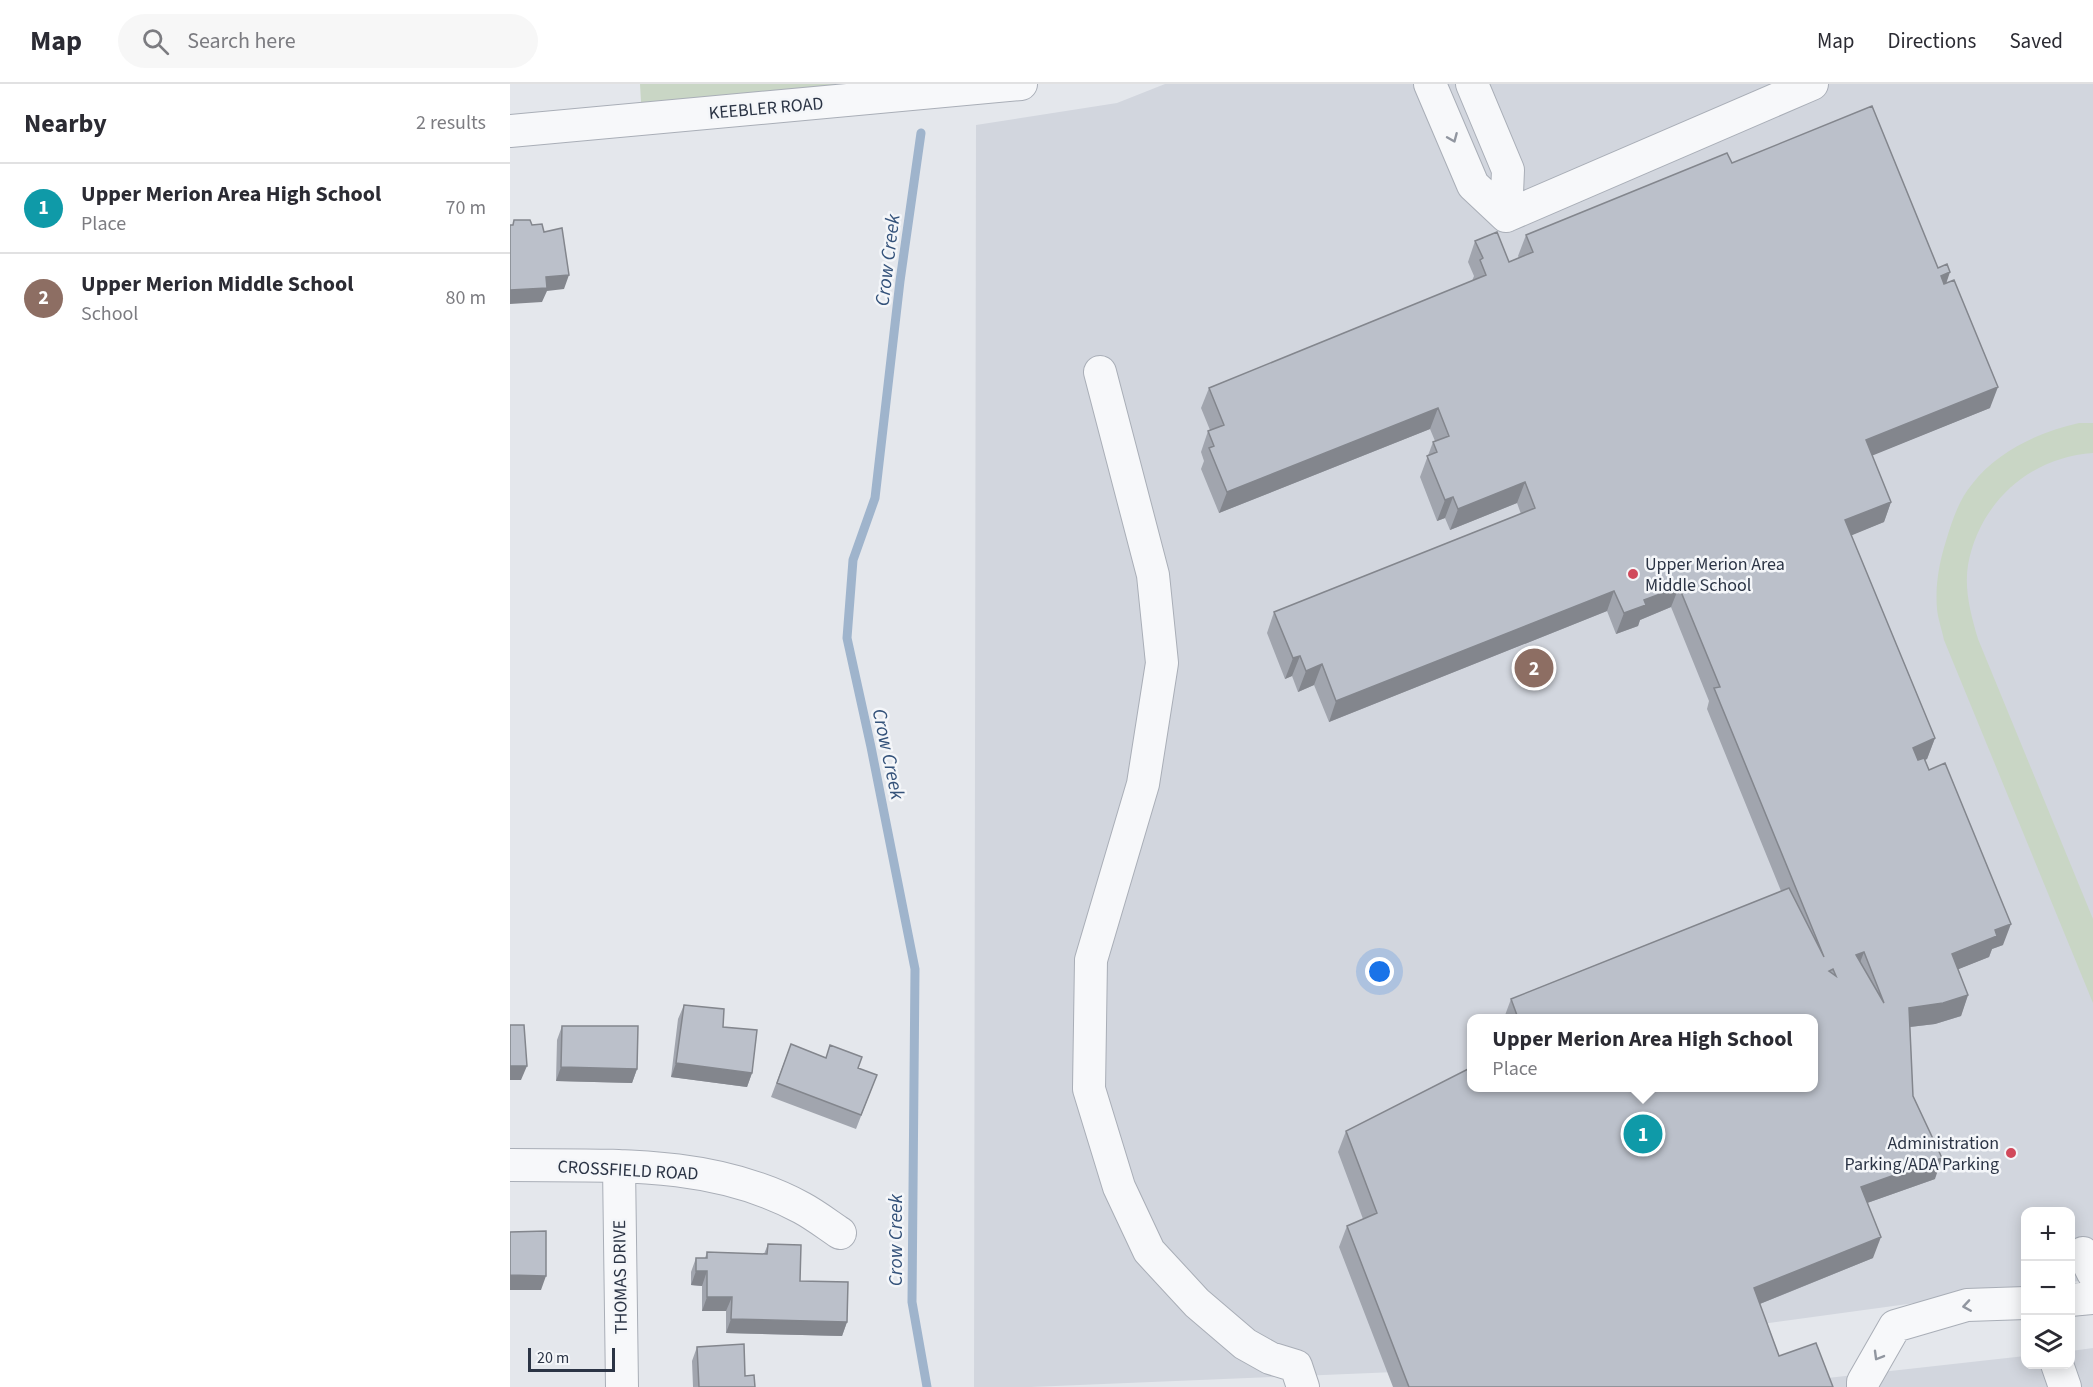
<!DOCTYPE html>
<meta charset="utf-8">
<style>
:root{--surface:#fff;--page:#f7f7f7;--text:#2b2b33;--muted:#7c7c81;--line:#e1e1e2;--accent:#0f766e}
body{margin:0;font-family:"Source Sans 3",sans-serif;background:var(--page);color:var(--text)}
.controls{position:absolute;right:18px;bottom:18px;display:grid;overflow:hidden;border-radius:12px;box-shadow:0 3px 15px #0003}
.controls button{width:54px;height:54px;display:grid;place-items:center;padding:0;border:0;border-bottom:2px solid var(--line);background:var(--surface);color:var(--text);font:30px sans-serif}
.scale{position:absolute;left:18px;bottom:15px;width:87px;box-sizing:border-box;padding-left:6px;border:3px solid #2b3445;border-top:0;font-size:16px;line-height:21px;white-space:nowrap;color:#2b3445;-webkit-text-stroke:4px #f4f6f9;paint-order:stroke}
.you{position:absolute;left:870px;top:888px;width:21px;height:21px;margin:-15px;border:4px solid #fff;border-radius:50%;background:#1a73e8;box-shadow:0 0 0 9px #1a73e833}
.badge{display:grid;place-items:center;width:39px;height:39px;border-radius:50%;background:var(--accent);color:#fff;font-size:20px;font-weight:700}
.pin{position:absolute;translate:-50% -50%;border:3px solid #fff;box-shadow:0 2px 6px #0006}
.popup{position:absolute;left:957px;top:930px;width:351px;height:78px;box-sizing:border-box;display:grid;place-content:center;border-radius:12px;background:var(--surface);filter:drop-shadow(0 2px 4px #0005);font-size:20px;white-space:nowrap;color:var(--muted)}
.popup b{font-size:22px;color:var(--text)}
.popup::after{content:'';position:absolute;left:50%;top:100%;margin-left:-12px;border:12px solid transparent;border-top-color:var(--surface)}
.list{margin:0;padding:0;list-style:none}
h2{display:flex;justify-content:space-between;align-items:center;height:78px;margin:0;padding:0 24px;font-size:26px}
h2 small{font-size:20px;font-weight:400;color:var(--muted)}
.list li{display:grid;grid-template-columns:39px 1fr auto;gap:18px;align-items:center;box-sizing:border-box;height:90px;padding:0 24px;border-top:2px solid var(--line)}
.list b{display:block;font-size:22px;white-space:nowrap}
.list p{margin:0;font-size:20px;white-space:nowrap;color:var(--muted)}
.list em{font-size:20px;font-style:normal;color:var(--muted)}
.icon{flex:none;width:33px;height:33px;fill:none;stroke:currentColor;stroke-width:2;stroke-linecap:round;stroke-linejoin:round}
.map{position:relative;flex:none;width:1583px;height:1303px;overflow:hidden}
header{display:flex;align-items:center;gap:36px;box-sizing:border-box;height:84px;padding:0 30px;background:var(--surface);border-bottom:2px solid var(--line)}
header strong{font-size:28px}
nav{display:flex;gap:33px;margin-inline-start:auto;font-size:21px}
.search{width:420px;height:54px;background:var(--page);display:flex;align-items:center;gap:15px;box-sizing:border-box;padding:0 21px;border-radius:33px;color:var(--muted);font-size:22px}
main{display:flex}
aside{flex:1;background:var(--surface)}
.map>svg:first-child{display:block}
</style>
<header>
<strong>Map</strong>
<div class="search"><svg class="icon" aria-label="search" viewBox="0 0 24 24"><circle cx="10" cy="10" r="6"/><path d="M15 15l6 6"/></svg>Search here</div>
<nav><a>Map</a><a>Directions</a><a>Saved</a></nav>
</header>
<main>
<aside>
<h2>Nearby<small>2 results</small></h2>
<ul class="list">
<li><span class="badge" style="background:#0f9aa8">1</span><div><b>Upper Merion Area High School</b><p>Place</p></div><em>70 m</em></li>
<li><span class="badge" style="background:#8d6e63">2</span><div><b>Upper Merion Middle School</b><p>School</p></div><em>80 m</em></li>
</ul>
</aside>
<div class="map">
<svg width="1583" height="1303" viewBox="0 0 1583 1303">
<rect width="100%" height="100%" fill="#e4e7ec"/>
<path fill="#d2d6de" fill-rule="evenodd" d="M655,0H1583V1195L1561,1198L1560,1128H1516L1515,1204L909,1287L521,1303H464L466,41L607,19ZM962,934H1304V1004H962Z
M1583,1264V1303H1237L1515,1272L1516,1280H1560L1561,1267Z"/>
<path fill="#c9d6c5" d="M130,0H506L132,35Z
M1569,339H1583V369C1520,373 1469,419 1458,481C1454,506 1461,531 1468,555L1583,835V919L1434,556C1432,546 1428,535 1427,525C1425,502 1429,479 1436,457C1442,437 1449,415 1463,399C1488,367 1529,348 1569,339Z"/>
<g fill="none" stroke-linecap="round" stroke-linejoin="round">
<path stroke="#9fb4cc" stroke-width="9" d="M411,49L390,197L365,414L343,476L337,554L361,663L405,885L402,1218L417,1303"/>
<defs>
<path id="minor" d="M920,0L963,101L996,132
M962,0L998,86L996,132
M0,47L511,0
M996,132L1302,0
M590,288L643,491L652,579L633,700L581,876L579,1005L609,1103L639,1167L687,1219L735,1260L760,1274L786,1282L793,1303
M0,1081C98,1082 202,1075 292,1124C305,1131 318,1141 330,1149
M109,1082L112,1303
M1573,1169L1583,1189
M1560,1216L1583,1214
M1547,1280L1555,1303
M1353,1303V1298L1385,1242L1457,1221L1516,1219"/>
</defs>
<use href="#minor" stroke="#a9aeb7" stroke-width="34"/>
<use href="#minor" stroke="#f7f8fa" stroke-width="32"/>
</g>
<path fill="#a1a5ae" d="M1222,79L1428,184L1436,199L1480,324L1362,371L1381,418L1374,438L1341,451L1425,654L1417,675L1415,676L1493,861L1482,865L1479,873L1448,885L1458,911L1451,932L1425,940L1400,943L1403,1012L1425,1095L1357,1119L1363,1174L1250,1220L1269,1272L1323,1303H883L829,1163L837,1142L853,1135L828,1068L836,1047L1304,934H994L1001,915L1271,807L1197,625L1199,617L1161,523L1130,536L1128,542L1106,550L1097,527L819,638L804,601L788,608L782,592L775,595L757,549L764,528L1011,430L1007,419L940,446L935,434L927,437L910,393L923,358L925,357L920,345L709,429L691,385L694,377L691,368L698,347L700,346L691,324L699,304L962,197L964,192L958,178L965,157L999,178L1009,174L1008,172L1016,151Z
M174,921L213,943L242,989L237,1003L161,993L168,935Z
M52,942L127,985L122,999L46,997L47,956Z
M281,960L316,974L348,984L367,991L346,1045L261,1013Z
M258,1160L290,1197L337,1238L332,1252L216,1249V1227H192V1202L181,1201V1188L186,1174H195L197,1168L254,1170Z
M187,1263L235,1292L245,1303H183L182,1277Z"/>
<path fill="#83868d" d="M1440,188L1433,209L1431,192Z
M59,191L54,205L37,207L32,218L0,220V206L36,193Z
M1488,303L1480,324L1349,377L1356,356Z
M928,324L920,345L709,429L717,408Z
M1015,398L1007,419L940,446L948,425Z
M943,413L935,434L927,437L935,416Z
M1381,418L1374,438L1328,457L1335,436Z
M1169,503L1161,523L1130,536L1128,542L1106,550L1114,529L1134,516Z
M1104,507L1097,527L819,638L826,617Z
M790,572L782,592L775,595L783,574Z
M812,580L804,601L788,608L796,587Z
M1425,654L1417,675L1395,684L1403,664Z
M1501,840L1493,861L1482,865L1479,873L1434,891L1442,870L1485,846Z
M1354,868L1346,889V871Z
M1458,911L1451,932L1425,940L1391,944L1399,924Z
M166,979L242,989L237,1003L161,993Z
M0,982H17L11,996H0Z
M51,983L127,985L122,999L46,997Z
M1432,1074L1425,1095L1343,1124L1351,1103Z
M1371,1153L1363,1174L1237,1225L1244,1204Z
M186,1187H197L192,1202L181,1201Z
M0,1191L36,1192L31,1206H0Z
M197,1213H222L216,1227H192Z
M221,1235L337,1238L332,1252L216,1249Z"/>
<path fill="#bbc0ca" stroke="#83868d" stroke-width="1.5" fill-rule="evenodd" d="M1362,22L1428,184L1437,180L1440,188L1431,192L1434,200L1444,196L1488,303L1356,356L1381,418L1335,436L1425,654L1403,664L1408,676L1414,674L1419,686L1435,679L1501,840L1485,846L1487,852L1442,870L1458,911L1433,919L1399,924L1403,1012L1432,1074L1351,1103L1371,1153L1244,1204L1269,1272L1306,1259L1323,1303H899L837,1142L867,1129L836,1047L962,983V1004H1304V934H1008L1001,915L1279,804L1314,873L1204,604L1210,603L1169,503L1134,516L1136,521L1114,529L1104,507L826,617L812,580L796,587L790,572L783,574L764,528L1025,424L1015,398L948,425L943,413L935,416L917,372L927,368L923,358L939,352L928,324L717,408L699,364L704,362L698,347L714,341L699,304L976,191L970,176L973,174L965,157L987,148L999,178L1023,168L1016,151L1217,69L1222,79ZM1354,868L1374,919L1346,871ZM1323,885L1326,892L1319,887Z
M4,136H20L22,141L32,140L34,148L52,144L59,191L36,193L37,204L0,206V141H3Z
M174,921L214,925L213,943L247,946L242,989L166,979Z
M0,941H14L17,982H0Z
M52,942H128L127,985L51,983Z
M281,960L316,974L320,961L352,973L348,984L367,991L351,1031L267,999Z
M36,1147V1192L0,1191V1148Z
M258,1160L291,1161L290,1197L338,1198L337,1238L221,1235L222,1213H197V1187H186V1174H197V1168L257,1170Z
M234,1260L235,1292L244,1291L245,1303H189L187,1263Z"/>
<defs><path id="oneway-chevron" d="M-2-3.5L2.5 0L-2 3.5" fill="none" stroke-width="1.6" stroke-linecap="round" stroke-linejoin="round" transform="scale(1.5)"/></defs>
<g stroke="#9196a0">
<use href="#oneway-chevron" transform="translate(943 54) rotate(67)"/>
<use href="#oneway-chevron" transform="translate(1457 1222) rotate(171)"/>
<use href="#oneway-chevron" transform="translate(1368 1272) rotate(120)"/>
</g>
<g fill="#d1495b" stroke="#f4f6f9" stroke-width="2">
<circle cx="1123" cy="490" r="6"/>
<circle cx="1501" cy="1069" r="6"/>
</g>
<g text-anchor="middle" stroke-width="5" stroke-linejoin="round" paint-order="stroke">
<g font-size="18" fill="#2b3445" stroke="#f4f6f9">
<text transform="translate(256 24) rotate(-5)" y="6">KEEBLER ROAD</text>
<text transform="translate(118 1086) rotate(3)" y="6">CROSSFIELD ROAD</text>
<text transform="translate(110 1193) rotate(-91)" y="6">THOMAS DRIVE</text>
</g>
<g font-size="18" fill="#2b3445" stroke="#f4f6f9" text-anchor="start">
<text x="1135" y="486">Upper Merion Area<tspan x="1135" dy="21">Middle School</tspan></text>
<text x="1489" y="1065" text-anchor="end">Administration<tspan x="1489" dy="21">Parking/ADA Parking</tspan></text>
</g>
<g font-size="20" font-style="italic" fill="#34527a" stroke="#f4f6f9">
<text transform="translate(377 176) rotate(-83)" y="7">Crow Creek</text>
<text transform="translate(379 670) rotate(78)" y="7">Crow Creek</text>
<text transform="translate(385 1156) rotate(-90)" y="7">Crow Creek</text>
</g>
</g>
</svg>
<div class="controls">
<button>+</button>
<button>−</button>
<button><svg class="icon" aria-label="layers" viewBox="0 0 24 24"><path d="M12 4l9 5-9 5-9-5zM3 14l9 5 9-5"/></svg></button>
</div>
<div class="scale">20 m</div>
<div class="you"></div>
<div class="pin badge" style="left:1133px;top:1050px;background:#0f9aa8">1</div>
<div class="popup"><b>Upper Merion Area High School</b>Place</div>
<div class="pin badge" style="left:1024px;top:584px;background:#8d6e63">2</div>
</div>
</main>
